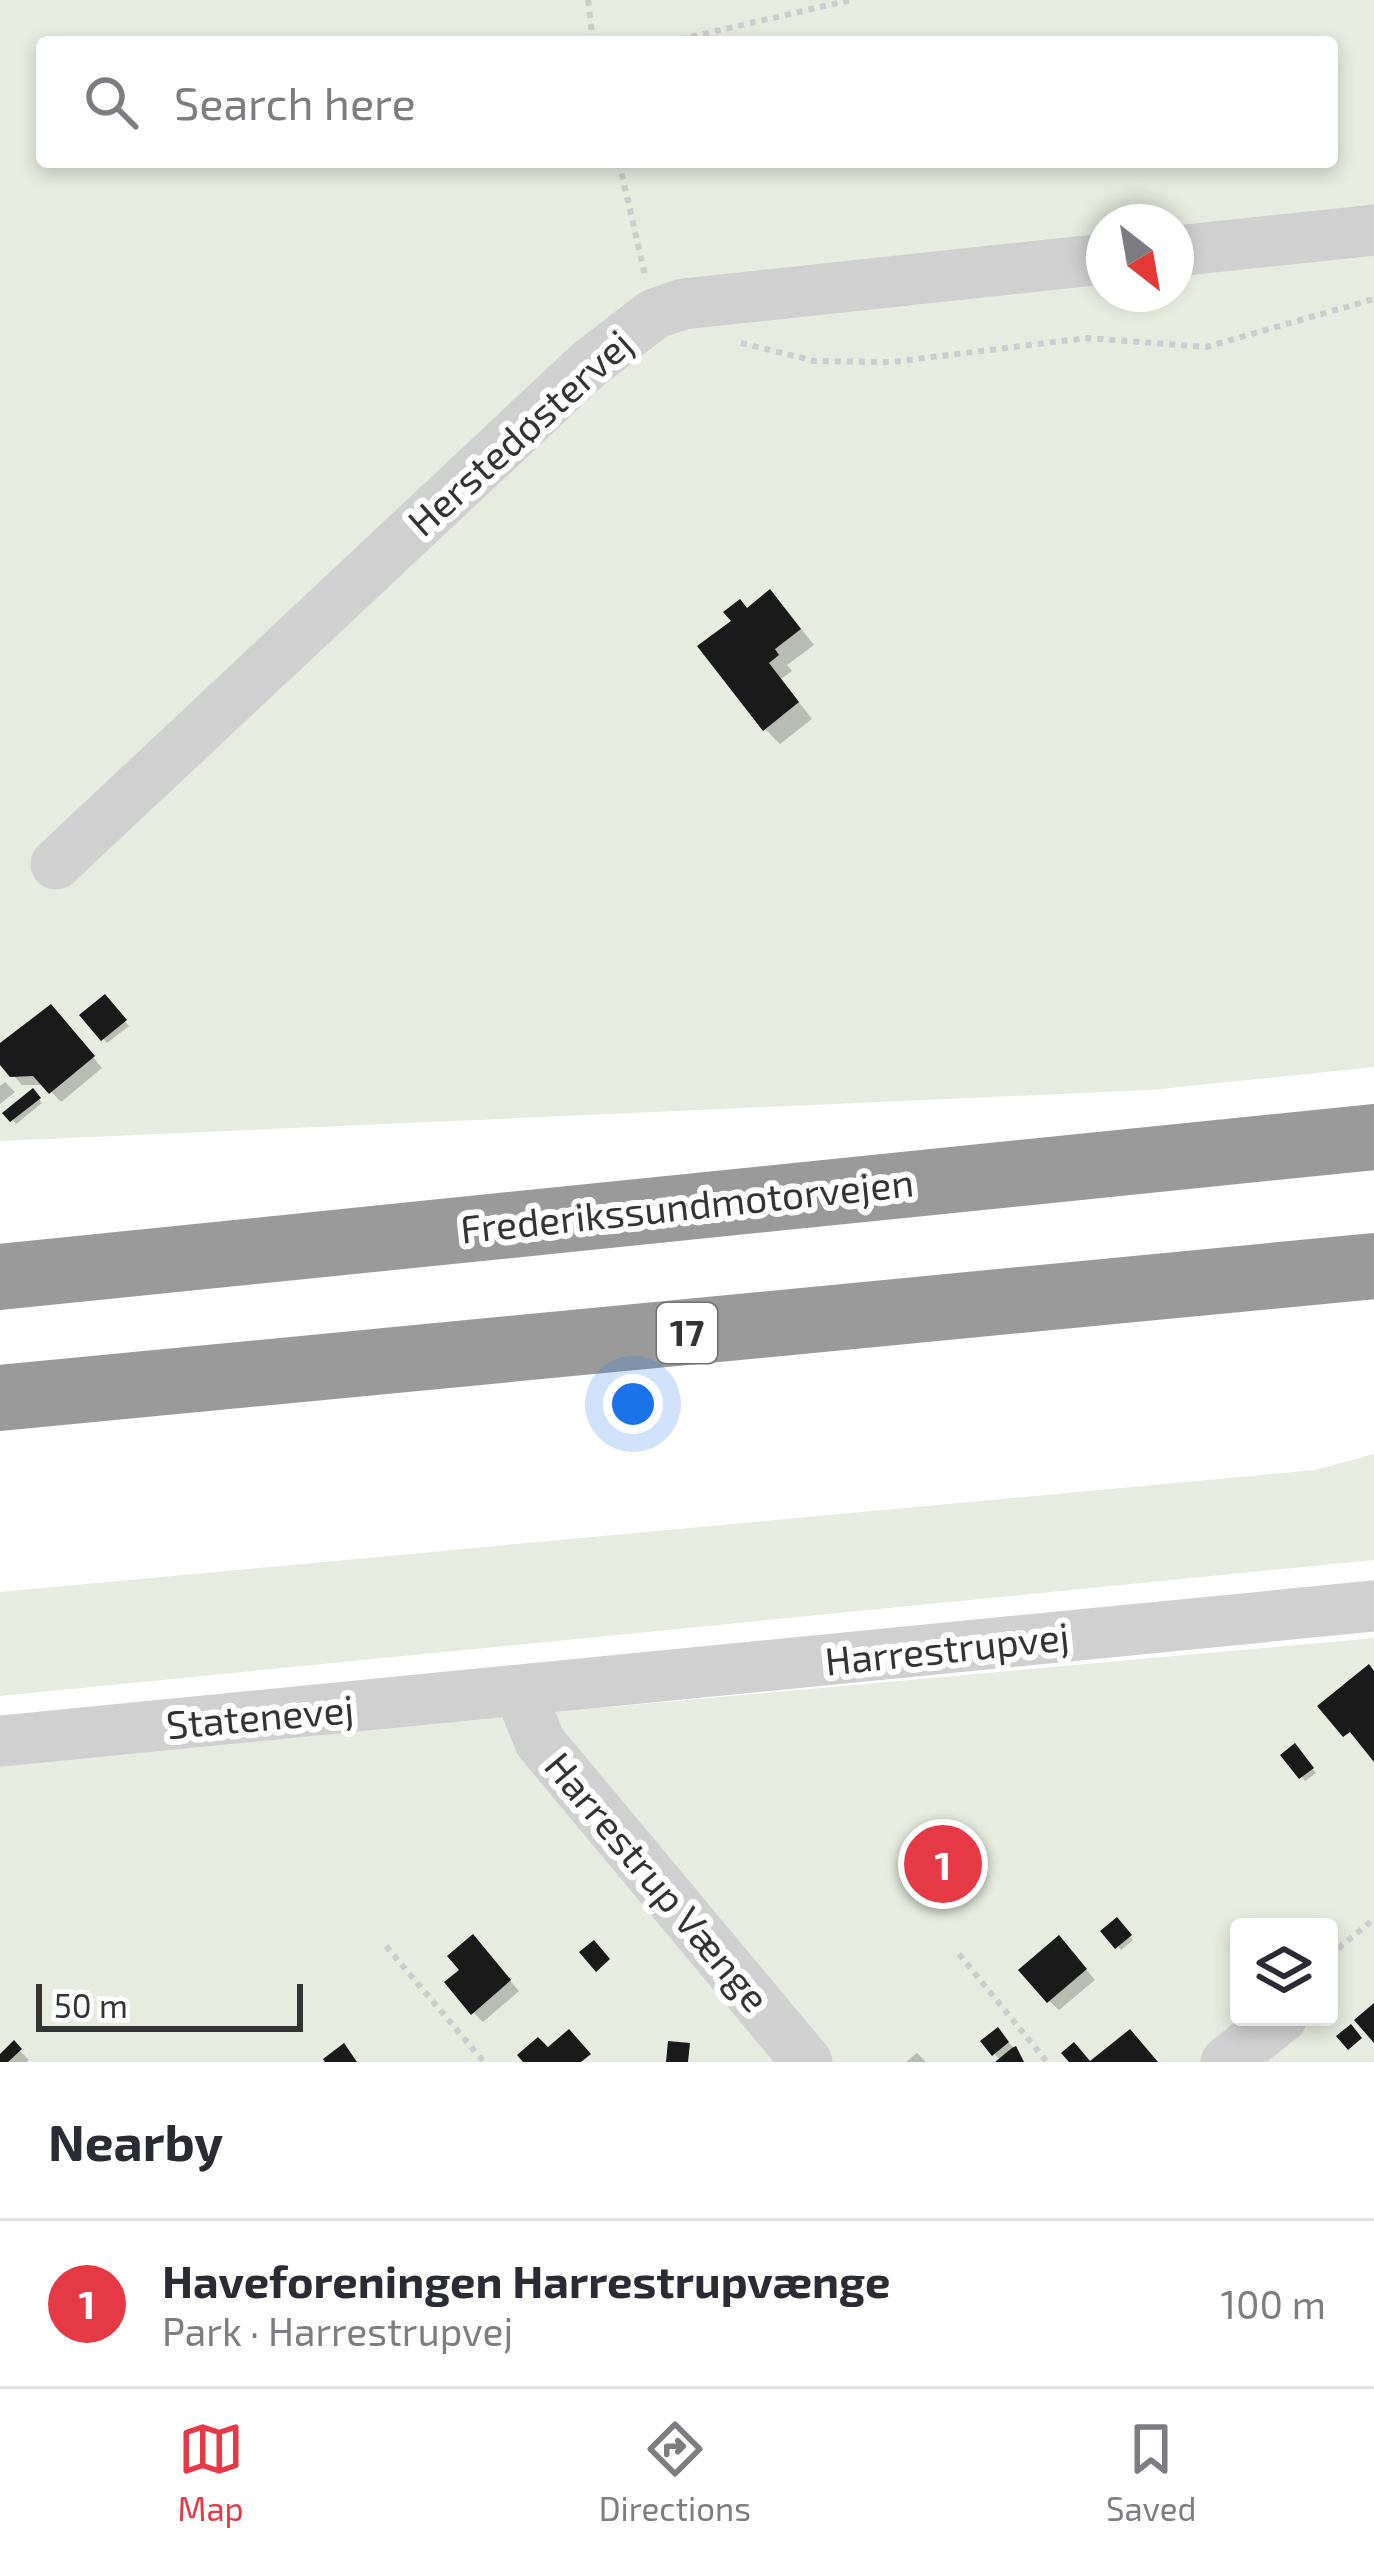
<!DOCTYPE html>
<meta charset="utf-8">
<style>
:root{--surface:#fff;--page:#f2f2f3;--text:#2b2b33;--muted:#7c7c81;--line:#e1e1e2;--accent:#e63946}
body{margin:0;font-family:"Exo 2",sans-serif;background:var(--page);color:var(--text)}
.controls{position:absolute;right:36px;bottom:36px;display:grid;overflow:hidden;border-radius:12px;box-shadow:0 6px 18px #0003}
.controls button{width:108px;height:108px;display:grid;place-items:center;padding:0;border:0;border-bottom:3px solid var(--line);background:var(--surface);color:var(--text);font:60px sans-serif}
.compass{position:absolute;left:1086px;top:204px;width:108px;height:108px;border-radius:50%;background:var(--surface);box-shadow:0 6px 18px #0003;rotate:149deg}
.scale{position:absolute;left:36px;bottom:30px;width:267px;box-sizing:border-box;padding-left:12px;border:6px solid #333;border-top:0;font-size:33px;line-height:42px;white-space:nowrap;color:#333;-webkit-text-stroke:9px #fff;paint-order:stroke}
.you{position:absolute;left:633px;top:1404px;width:42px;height:42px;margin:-30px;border:9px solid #fff;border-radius:50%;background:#1a73e8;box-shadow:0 0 0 18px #1a73e833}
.badge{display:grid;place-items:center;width:78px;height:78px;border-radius:50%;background:var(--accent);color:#fff;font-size:39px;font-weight:700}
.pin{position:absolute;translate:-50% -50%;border:6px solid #fff;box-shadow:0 3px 12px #0006}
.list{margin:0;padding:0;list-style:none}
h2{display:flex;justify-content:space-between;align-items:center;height:156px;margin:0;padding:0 48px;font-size:51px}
h2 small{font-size:39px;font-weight:400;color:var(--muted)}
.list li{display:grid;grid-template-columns:78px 1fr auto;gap:36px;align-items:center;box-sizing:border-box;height:168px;padding:0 48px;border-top:3px solid var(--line)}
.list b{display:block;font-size:45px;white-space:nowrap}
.list p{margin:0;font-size:39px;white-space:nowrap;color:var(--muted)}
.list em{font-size:39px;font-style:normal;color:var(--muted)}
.icon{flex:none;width:66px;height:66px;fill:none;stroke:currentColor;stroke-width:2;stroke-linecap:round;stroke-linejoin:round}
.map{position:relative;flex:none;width:1374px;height:2062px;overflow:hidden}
.search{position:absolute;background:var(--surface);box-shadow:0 6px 18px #0003;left:36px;right:36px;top:36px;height:132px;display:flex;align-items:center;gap:30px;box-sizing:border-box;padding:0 42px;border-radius:12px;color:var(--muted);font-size:45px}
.sheet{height:324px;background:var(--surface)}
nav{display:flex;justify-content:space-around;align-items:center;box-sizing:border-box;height:168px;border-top:3px solid var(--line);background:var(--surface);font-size:33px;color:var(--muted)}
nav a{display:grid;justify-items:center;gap:6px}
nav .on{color:var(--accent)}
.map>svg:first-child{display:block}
</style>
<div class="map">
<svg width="1374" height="2062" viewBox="0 0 1374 2062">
<rect width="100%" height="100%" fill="#fff"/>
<path fill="#e6ecdf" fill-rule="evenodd" d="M0,0H1374V1067L1150,1090L0,1141ZM42,42H1332V162H42ZM1104,222H1176V294H1104Z
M1374,1454V1560L0,1696V1592L1315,1470Z
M1374,1638V2062H0V1762ZM1239,1927H1329V2017H1239Z"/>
<path fill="#0003" d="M785,608L814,645L787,665L792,671L781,679L812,719L780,744L765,729L748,611Z
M104,998L129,1026L107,1043L83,1015Z
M60,1018L102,1068L61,1102L45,1085H22L0,1060V1047Z
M5,1082L15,1092L0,1104V1086Z
M33,1092L42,1103L16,1124L7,1113Z
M1294,1747L1316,1773L1305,1781L1284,1755Z
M1116,1922L1133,1940L1121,1950L1105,1932Z
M482,1948L519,1991L483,2022L474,2013Z
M1068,1948L1095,1980L1059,2010L1049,2001Z
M997,2031L1020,2054L1024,2062L998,2058L984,2041Z
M13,2044L29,2060L27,2062H0V2054Z
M917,2053L926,2062H906Z"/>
<path fill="#1a1a1a" d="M770,589L801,629L775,649L779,655L769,663L799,702L763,731L697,646L731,621L723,612L740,599L747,608Z
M105,994L127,1020L101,1041L79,1015Z
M51,1004L95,1056L49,1094L33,1076L10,1077L0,1065V1043Z
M33,1088L41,1098L10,1122L2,1113Z
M1369,1664L1374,1671V1762L1350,1732L1343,1737L1317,1706Z
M1295,1743L1314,1768L1299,1779L1280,1755Z
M1117,1917L1132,1935L1115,1949L1100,1931Z
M473,1934L511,1980L471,2015L444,1982L459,1970L447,1956Z
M1059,1935L1087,1969L1047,2003L1018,1970Z
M594,1940L610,1959L596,1972L579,1952Z
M1374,2003V2043L1354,2020Z
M1351,2024L1362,2038L1348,2050L1336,2036Z
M998,2027L1009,2042L992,2056L980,2041Z
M569,2029L591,2054L581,2062H523L517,2055L538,2037L548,2047Z
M1130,2029L1158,2062H1069L1061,2053L1074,2042L1090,2061Z
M14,2040L22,2049L8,2062H0V2054Z
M668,2041L690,2043L688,2062H666Z
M344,2043L357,2062H325L323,2059Z
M1016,2046L1024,2062H995L1012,2048Z"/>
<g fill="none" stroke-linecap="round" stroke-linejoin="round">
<path stroke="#cdcdcd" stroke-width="6" stroke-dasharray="6 6" stroke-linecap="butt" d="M588,0L593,42
M668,42L851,0
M619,162L645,275
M741,343L815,361L892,362L1087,338L1206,347L1374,299
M386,1946L484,2062
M959,1954L1047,2062
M1329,1956L1374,1919"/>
<path stroke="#d0d0d0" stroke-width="51" d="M1176,251L1374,230
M56,864L589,364L654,314L683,304L1104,259
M520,1693L540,1742L807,2062
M0,1741L1374,1606
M1226,2062L1282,2017"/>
<path stroke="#9a9a9a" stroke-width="66" d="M0,1277L1374,1137
M0,1398L1374,1266"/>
</g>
<g text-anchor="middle" stroke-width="12" stroke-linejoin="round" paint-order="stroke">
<rect fill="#fff" stroke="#707070" stroke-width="3" x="657" y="1303" width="60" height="60" rx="9"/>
<g font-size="36" font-weight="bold" fill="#333">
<text x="687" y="1346">17</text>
</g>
<g font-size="39" fill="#333" stroke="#fff">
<text transform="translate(520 433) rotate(-42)" y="14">Herstedøstervej</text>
<text transform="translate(687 1206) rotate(-6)" y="14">Frederikssundmotorvejen</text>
<text transform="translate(947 1649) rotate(-6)" y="14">Harrestrupvej</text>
<text transform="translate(260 1717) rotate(-5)" y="14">Statenevej</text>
<text transform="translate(657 1882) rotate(50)" y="14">Harrestrup Vænge</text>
</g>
</g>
</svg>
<div class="controls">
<button><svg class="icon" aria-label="layers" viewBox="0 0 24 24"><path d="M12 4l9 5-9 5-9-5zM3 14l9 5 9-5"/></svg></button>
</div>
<svg class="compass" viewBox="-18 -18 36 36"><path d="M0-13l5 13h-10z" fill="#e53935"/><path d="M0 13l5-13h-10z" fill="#7c7c81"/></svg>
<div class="scale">50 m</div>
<div class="you"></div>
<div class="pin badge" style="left:943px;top:1864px">1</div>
<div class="search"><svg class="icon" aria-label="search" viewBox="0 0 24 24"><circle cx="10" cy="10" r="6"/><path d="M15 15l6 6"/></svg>Search here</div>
</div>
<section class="sheet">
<h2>Nearby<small></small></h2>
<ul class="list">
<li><span class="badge">1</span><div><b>Haveforeningen Harrestrupvænge</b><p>Park · Harrestrupvej</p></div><em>100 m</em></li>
</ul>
</section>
<nav>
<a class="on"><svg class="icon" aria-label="map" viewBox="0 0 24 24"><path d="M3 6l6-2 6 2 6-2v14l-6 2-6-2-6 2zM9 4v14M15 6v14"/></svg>Map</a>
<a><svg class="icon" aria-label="directions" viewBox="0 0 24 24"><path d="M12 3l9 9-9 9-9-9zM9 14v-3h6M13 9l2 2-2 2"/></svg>Directions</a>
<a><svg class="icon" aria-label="saved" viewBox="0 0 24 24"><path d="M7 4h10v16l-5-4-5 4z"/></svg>Saved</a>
</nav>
